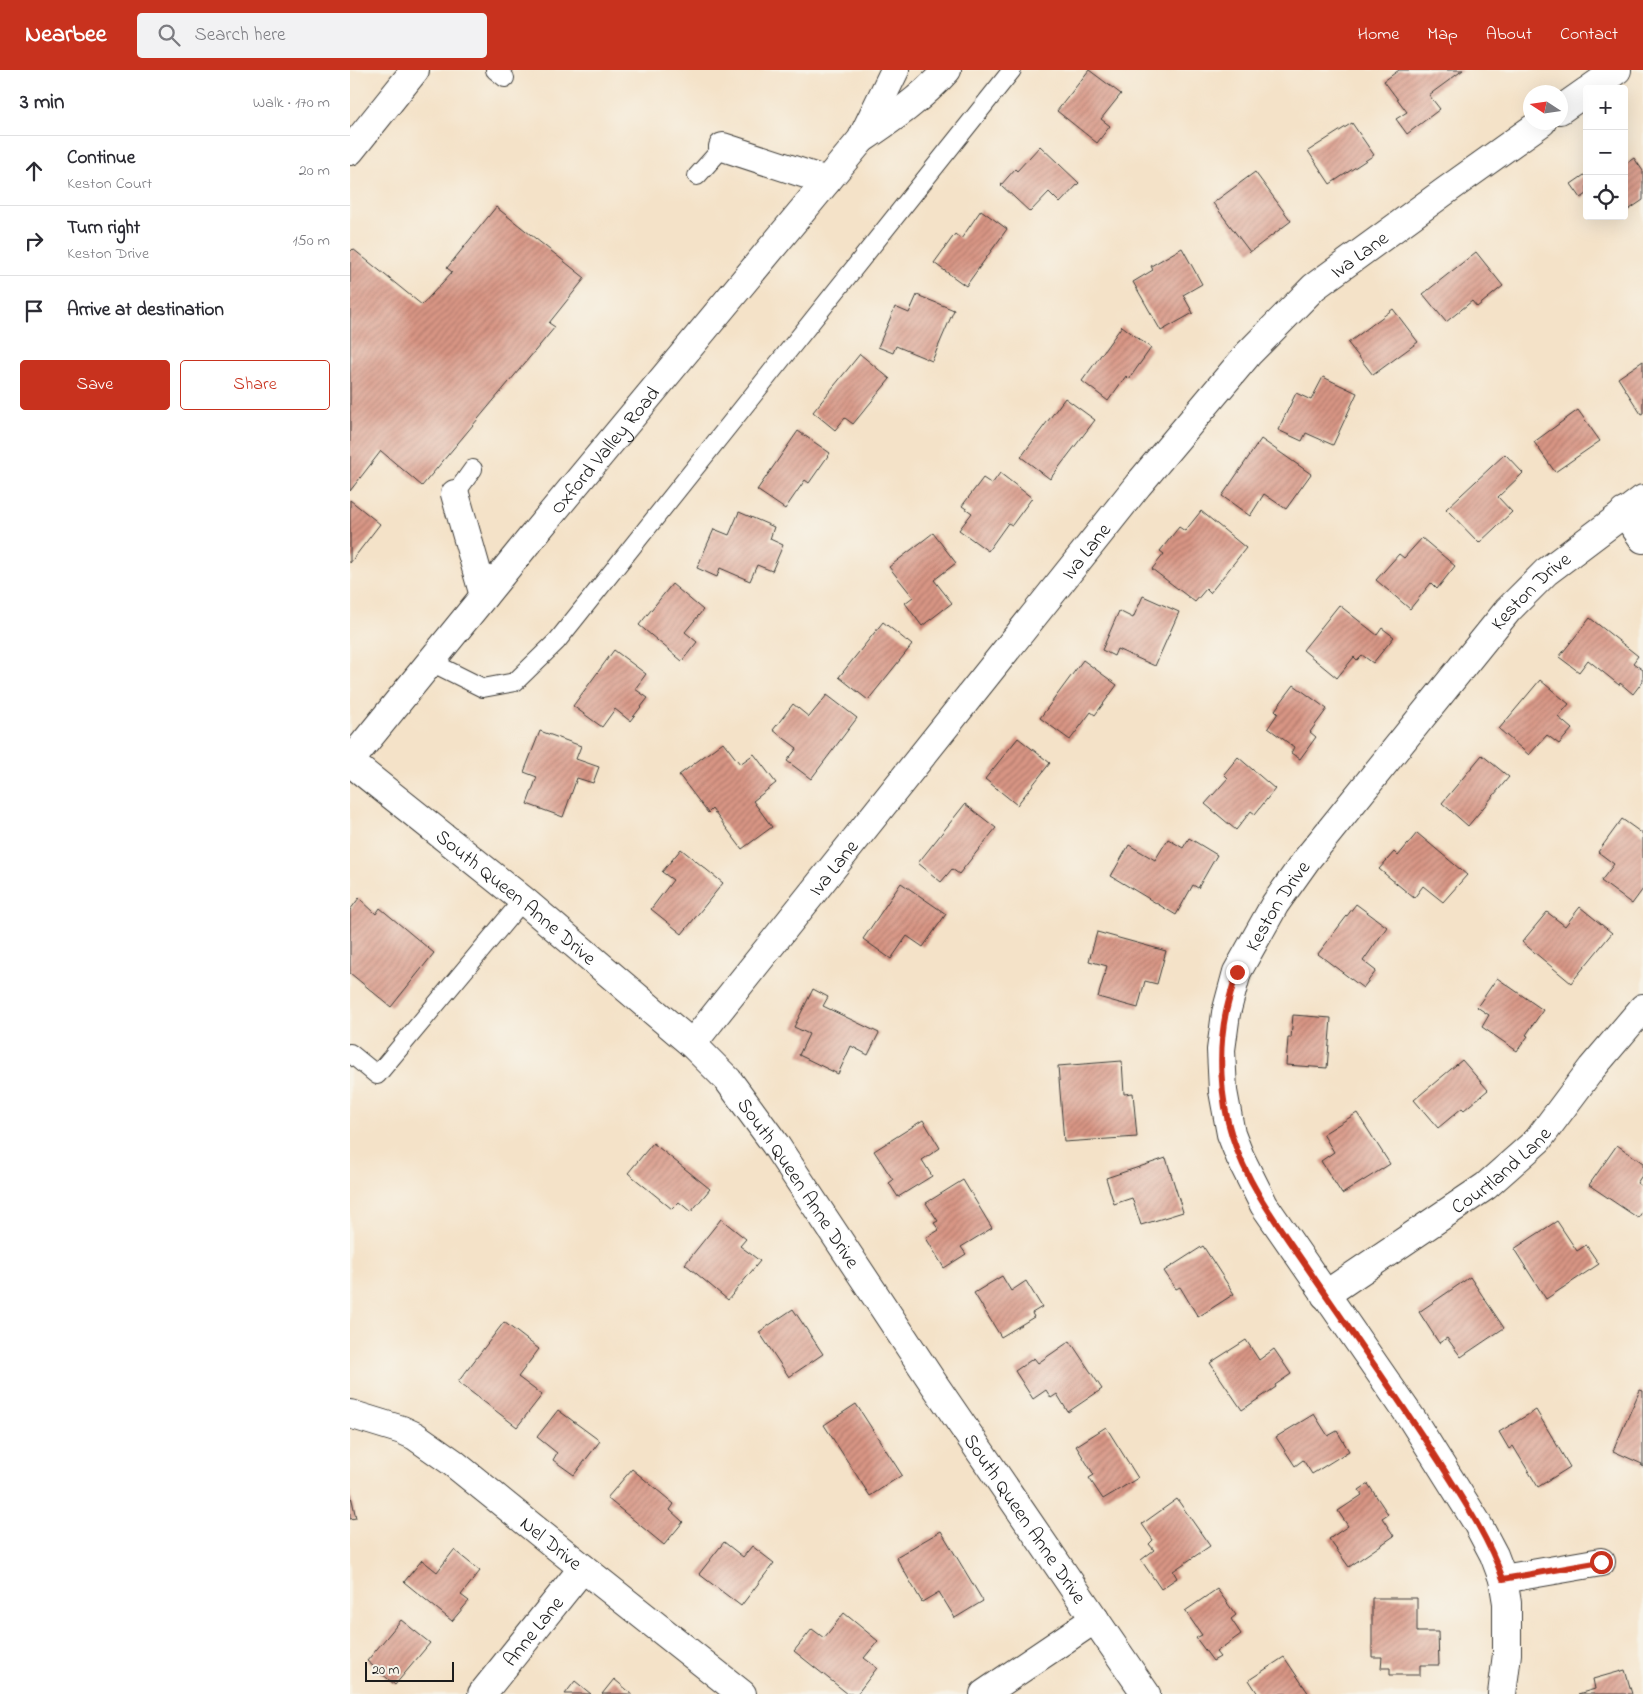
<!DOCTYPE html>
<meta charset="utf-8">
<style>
:root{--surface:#fff;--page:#f2f2f3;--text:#2b2b33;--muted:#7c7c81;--line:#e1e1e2;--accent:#c8321e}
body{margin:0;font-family:"Indie Flower",sans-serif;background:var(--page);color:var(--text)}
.controls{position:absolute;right:15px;top:15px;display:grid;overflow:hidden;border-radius:5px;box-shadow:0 5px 20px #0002}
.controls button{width:45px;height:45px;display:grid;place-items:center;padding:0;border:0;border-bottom:1px solid var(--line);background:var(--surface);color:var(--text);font:25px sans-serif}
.compass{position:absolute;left:1173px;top:15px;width:45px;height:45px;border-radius:50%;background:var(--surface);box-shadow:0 5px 20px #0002;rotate:282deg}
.scale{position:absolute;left:15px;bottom:12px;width:89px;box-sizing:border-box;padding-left:5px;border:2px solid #1c1c1c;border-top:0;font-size:14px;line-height:18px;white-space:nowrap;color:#1c1c1c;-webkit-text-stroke:4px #f7f3e8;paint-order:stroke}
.stop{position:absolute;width:15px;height:15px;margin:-11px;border:4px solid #c8321e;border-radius:50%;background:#fff}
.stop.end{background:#c8321e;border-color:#fff;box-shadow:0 1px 5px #0008}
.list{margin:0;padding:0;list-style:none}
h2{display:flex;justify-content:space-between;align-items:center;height:65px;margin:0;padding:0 20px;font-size:21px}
h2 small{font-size:16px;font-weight:400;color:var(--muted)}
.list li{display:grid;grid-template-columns:32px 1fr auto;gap:15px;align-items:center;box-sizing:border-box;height:70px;padding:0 20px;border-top:1px solid var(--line)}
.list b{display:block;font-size:19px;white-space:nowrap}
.list p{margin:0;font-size:16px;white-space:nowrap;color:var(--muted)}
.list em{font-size:16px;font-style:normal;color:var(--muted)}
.actions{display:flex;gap:10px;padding:15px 20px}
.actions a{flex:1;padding:11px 0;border:1px solid var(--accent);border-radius:5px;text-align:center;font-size:18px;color:var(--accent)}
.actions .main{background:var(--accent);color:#fff}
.icon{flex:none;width:28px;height:28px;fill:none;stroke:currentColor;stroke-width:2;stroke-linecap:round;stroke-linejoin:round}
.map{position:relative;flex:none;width:1293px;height:1624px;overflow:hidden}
header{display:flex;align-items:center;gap:30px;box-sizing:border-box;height:70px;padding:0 25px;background:var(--accent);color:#fff}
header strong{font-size:24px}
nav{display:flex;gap:28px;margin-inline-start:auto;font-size:18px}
.search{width:350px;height:45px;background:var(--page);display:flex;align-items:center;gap:12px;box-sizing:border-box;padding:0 18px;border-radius:5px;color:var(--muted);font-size:19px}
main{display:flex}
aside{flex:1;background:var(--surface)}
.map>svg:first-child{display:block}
</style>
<header>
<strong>Nearbee</strong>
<div class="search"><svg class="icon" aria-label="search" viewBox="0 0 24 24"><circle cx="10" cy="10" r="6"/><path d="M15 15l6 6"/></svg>Search here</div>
<nav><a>Home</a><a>Map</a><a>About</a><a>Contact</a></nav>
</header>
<main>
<aside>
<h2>3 min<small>Walk · 170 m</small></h2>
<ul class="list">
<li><svg class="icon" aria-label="ahead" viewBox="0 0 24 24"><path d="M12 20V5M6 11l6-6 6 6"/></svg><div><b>Continue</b><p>Keston Court</p></div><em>20 m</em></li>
<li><svg class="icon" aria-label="right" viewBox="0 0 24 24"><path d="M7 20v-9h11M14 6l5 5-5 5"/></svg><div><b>Turn right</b><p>Keston Drive</p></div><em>150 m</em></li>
<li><svg class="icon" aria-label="arrive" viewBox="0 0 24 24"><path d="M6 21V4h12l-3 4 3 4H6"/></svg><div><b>Arrive at destination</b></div></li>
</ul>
<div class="actions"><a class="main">Save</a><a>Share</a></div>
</aside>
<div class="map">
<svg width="1293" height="1624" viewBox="0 0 1293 1624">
<defs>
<pattern id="building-hatch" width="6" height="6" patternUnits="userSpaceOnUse" patternTransform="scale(1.25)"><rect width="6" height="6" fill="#d89584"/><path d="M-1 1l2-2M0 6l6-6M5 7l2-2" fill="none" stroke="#ae796b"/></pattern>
</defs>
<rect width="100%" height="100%" fill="#f7f3e8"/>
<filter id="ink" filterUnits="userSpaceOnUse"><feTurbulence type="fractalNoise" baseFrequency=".02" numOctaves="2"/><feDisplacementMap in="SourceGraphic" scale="10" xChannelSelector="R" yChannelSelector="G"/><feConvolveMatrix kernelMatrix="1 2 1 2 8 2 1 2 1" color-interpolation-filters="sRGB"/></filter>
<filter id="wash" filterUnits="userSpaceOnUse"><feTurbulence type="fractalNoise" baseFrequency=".0096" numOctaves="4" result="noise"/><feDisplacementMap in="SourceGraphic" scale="20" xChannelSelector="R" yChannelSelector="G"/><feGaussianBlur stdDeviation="1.12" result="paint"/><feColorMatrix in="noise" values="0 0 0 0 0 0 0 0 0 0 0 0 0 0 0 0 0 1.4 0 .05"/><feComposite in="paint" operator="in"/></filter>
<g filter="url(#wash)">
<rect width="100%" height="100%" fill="#f4e2c8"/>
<g id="blocks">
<path fill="url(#building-hatch)" d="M739,0L771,24L751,49L760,56L747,73L707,41Z
M1049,0H1113L1079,25L1090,39L1057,64L1046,49L1057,42L1034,11Z
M1002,53L1024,85L980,114L958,81Z
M690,76L729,113L710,133L699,122L680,142L651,115L665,99L667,101Z
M1284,88L1293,101V130L1274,143V95Z
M905,102L941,151L900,182L863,133Z
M1237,103V124L1231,128L1221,114Z
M146,137L235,208L199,253L205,257L72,416L31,381L0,421V182L3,179L72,235L102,202L97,198Z
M631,140L657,159L616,216L584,193L605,164L611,169Z
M832,178L852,214L833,225L843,243L811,261L783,212L803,200L801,196Z
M1126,182L1153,216L1127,237L1122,231L1096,252L1073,224Z
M567,225L604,240L582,291L546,276L543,283L528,277L545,237L559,243Z
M1043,239L1068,272L1023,305L998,273Z
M772,256L801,278L779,309L776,306L758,331L732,311Z
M510,284L540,309L503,354L495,348L485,360L463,342Z
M1293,291V343L1291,344L1268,308Z
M973,307L1007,323L983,375L956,363L952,371L928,360L946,323L961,330Z
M715,328L745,350L700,409L671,387Z
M1228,340L1250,371L1205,402L1184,372Z
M448,361L480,383L459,413L455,410L435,439L407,420Z
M911,369L961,404L936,439L914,424L900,446L872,426Z
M1155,384L1173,403L1148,427L1162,442L1129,473L1096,439Z
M650,403L682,428L662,455L658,453L638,481L609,460L622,443L612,436L633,408L642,414Z
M0,430L30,454L0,493Z
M851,441L896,478L860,523L856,519L845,532L802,499L814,484L810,481L829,457L835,461Z
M389,442L424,457L420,469L433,475L422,501L407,495L400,511L370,498L367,507L347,498L364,459L379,465Z
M583,463L606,493L584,510L602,533L572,556L555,533L563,527L539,497Z
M1072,468L1105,496L1087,519L1081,513L1060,539L1026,510L1049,484L1054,488Z
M322,514L353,540L335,562L347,572L332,591L289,555Z
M793,526L829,542L805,596L767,579L764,586L752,580L769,541L783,548Z
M989,535L1027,565L1032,558L1044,567L1023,593L1012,585L1007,590L1004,587L987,608L953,580Z
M1240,548L1288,586L1283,593L1293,600V611L1283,624L1270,613L1269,615L1238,590L1229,602L1209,587Z
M533,552L562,575L518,630L489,607Z
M264,580L296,604L285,619L298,628L280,651L265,639L252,657L223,636Z
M733,590L767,615L745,645L741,642L720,670L690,648Z
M1190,610L1219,634L1208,647L1222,659L1209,674L1197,665L1179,685L1149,659Z
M944,615L977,639L960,662L966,667L950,689L941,683L944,677L918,658L928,643L925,640Z
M477,625L507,648L461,709L437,691L447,678L423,660L443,634L459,647Z
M190,661L231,676L226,689L249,697L243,713L227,708L213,747L177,734L187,707L174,702Z
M668,668L700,693L667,735L635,709Z
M373,672L390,694L404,684L426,713L403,731L422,757L392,779L362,739L358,743L329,705Z
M1132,685L1159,707L1118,756L1092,733Z
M888,687L925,719L905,744L901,741L886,760L855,734L878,708L874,704Z
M615,734L646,758L609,804L602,799L591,812L568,793Z
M1272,749L1293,764V819L1282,834L1251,811L1264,794L1248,782Z
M1067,763L1117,805L1093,832L1073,816L1064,828L1029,799L1044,782L1048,786Z
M839,768L867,785L848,818L843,815L826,845L761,806L779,775L805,790L818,769L833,778Z
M331,779L373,813L332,864L301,839L323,810L312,802Z
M551,813L596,844L573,877L557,866L541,889L513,869Z
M9,828L26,844L30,838L84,883L41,937L0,903V840Z
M1006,834L1037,857L1013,891L1026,901L1013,918L968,884Z
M1230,837L1262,863L1221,913L1172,872L1197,842L1215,856Z
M747,862L816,881L807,914L795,911L788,938L748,927L757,896L739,891Z
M1147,908L1193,940L1176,965L1178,966L1167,981L1132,957L1139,945L1127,937Z
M463,919L478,927L473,936L529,963L518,985L501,976L488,1004L449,985L459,964L444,957Z
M943,945L981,948L977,998L936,995L938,968H941Z
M1112,990L1138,1020L1114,1040L1112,1038L1088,1058L1064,1030Z
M772,991L774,1024L783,1023L787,1067L714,1072L708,996Z
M1007,1043L1040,1094L992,1124L971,1091L984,1082L973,1064Z
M573,1050L590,1078L572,1090L582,1106L548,1127L539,1113L543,1110L524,1081Z
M303,1073L360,1119L341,1142L329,1132L322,1139L278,1103Z
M1267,1075L1293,1093V1104L1287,1113L1293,1117V1141L1288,1148L1239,1115Z
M816,1088L833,1142L791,1155L782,1128L764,1134L756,1108Z
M613,1110L642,1158L611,1177L616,1184L594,1198L576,1168L589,1160L584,1153L588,1151L576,1133Z
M371,1149L396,1169L390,1176L410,1191L378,1230L335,1194Z
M1207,1151L1227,1181L1236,1175L1249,1194L1196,1229L1164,1179Z
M853,1176L884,1224L848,1247L830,1217L826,1219L814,1201Z
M652,1206L661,1221L676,1211L692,1237L682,1243L684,1247L651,1267L624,1223Z
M1120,1207L1154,1258L1111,1287L1097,1268L1089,1273L1069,1242Z
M443,1239L473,1284L439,1307L409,1262Z
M154,1252L189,1279L168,1307L192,1325L167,1357L108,1312Z
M896,1270L909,1290L924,1279L941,1304L925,1315L926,1317L892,1340L860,1293Z
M720,1271L752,1319L718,1342L707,1324L701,1328L696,1320L683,1329L665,1301L684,1288L688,1293Z
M1290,1320L1293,1321V1397L1291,1396L1292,1394L1263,1381Z
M506,1334L552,1405L520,1426L474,1355Z
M208,1340L250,1371L224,1405L203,1390L207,1383L187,1367Z
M1186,1340L1220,1397L1188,1417L1163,1376L1159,1379L1149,1362Z
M964,1344L978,1366L987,1361L999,1381L962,1404L953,1390L945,1396L926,1367Z
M756,1357L788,1408L753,1429L739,1408L744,1405L726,1376Z
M282,1399L324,1434L320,1440L333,1452L314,1475L257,1428Z
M1018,1414L1038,1444L1032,1448L1044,1466L999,1497L979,1469L998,1456L988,1441L1012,1425L1009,1420Z
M0,1421L6,1448L0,1449Z
M827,1429L860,1476L823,1501L827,1508L811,1519L791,1490L804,1480L799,1474L803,1470L792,1454Z
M591,1461L633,1531L605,1548L589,1522L572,1532L546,1487Z
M374,1472L393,1487L402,1476L424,1493L391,1536L349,1504Z
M104,1480L130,1501L111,1525L119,1531L102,1551L54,1512L72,1490L87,1502Z
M867,1519L886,1545L881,1549L891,1564L866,1582L870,1587L863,1591L846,1568L852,1565L835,1541Z
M1022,1528H1067V1562H1088L1089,1595H1070V1605H1040V1598H1031L1032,1587H1022Z
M494,1543L528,1571L514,1588L527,1598L507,1624H498L444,1581L462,1559L474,1568Z
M51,1550L80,1573L45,1615L17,1591Z
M934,1587L959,1624H908L899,1610Z
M1275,1600L1282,1624H1228L1245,1619L1243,1609Z
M264,1609L282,1624H252Z
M225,1611L241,1624H215Z"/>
</g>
</g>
<g filter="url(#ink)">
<use href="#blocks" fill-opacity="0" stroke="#3c3a36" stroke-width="1"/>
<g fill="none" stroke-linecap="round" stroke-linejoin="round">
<defs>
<path id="lane" d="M145,0L155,8
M347,106L373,77
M105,424L123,399
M81,592L133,618L165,612L207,571L662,0
M0,983L27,1005L173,830"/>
<g id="street">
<path d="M1240,19L1267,0"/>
<path d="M1210,40L1237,21"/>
<path d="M373,77L477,111"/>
<path d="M0,81L65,0"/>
<path d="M105,424L134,526"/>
<path d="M1274,442L1293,469"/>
<path id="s1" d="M0,692L173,830L342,974L378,1010L425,1074L586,1317L796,1624"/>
<path id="s2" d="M342,974L788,415L898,284L964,217L1094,122L1192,52"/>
<path id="s3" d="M975,1225L1136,1116L1188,1070L1242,998L1293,938"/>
<path id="s4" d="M0,1344L52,1360L65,1366L102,1392L233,1498L392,1624"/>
<path d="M1153,1509L1251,1492"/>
<path id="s5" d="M132,1624L233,1498"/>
<path d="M634,1624L745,1549"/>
<path id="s6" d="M1152,1624L1157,1584V1533L1153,1509L1144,1485L1126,1451L1062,1349L914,1135L890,1087L881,1064L873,1021L871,980L876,943L887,902L925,834L957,789L1158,540L1196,502L1293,429"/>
</g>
<g id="primary">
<path d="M512,69C543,48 572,28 597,0"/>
<path id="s7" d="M0,691L186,462L511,70L545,0"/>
</g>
</defs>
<use href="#lane" stroke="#3c3a36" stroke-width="20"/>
<use href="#street" stroke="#3c3a36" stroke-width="30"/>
<use href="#primary" stroke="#3c3a36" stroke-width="30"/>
<use href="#lane" stroke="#fff" stroke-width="18"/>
<use href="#street" stroke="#fff" stroke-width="28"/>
<use href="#primary" stroke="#fff" stroke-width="28"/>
</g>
</g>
<g fill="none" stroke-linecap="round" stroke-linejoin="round" filter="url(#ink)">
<path stroke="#c8321e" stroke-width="6" d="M887,902C883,915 879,929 876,942C868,980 870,1029 882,1066C896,1111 925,1151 952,1190C998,1258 1046,1324 1090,1393C1114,1431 1138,1467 1153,1509L1251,1492"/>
</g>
<g text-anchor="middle" stroke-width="4" stroke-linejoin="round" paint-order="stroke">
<g font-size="20" fill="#1c1c1c" stroke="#f7f3e8">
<text dy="7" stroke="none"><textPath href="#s2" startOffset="1036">Iva Lane</textPath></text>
<text dy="7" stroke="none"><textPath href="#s7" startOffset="402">Oxford Valley Road</textPath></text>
<text dy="7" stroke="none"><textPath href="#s2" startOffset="631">Iva Lane</textPath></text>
<text dy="7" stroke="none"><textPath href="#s6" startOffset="1286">Keston Drive</textPath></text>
<text dy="7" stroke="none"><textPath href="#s2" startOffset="226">Iva Lane</textPath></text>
<text dy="7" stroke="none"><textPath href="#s1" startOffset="214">South Queen Anne Drive</textPath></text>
<text dy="7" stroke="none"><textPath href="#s6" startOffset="881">Keston Drive</textPath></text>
<text dy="7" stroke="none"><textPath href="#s3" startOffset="216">Courtland Lane</textPath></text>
<text dy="7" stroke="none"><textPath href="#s1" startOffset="619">South Queen Anne Drive</textPath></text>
<text dy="7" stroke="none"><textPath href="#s1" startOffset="1024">South Queen Anne Drive</textPath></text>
<text dy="7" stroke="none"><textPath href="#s4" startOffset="242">Nel Drive</textPath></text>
<text dy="7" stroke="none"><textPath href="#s5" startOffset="81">Anne Lane</textPath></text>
</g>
</g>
</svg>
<div class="controls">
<button>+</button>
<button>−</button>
<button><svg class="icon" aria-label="locate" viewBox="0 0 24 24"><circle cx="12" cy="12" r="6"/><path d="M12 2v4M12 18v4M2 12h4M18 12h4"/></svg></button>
</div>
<svg class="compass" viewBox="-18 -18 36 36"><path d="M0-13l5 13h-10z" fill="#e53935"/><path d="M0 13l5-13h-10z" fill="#7c7c81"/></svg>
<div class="scale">20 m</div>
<div class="stop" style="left:1251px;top:1492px"></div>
<div class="stop end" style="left:887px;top:902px"></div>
</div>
</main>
